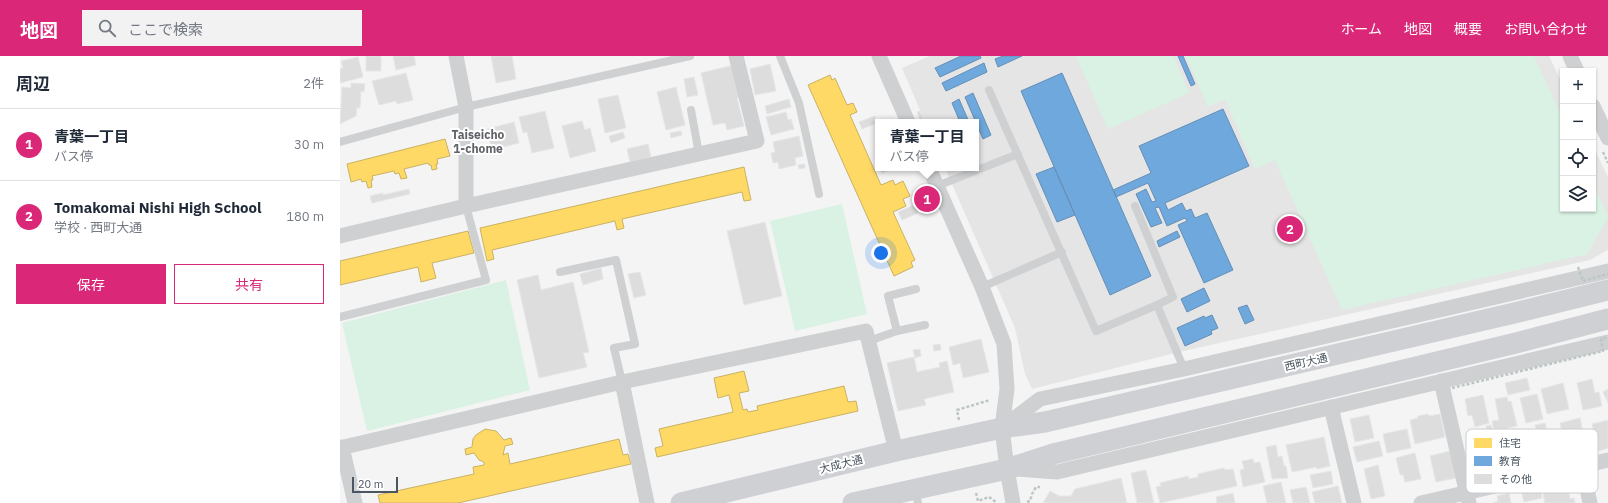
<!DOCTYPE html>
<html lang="ja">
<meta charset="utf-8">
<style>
:root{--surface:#fff;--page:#f2f2f3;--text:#1f2937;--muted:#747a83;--line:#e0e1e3;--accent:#db2777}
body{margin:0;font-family:"IBM Plex Sans","Noto Sans JP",sans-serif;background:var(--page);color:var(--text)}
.controls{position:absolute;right:12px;top:12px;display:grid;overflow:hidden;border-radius:0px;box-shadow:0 1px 3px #0004}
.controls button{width:36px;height:36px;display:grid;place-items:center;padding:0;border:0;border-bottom:1px solid var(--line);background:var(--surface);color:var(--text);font:20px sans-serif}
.scale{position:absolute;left:12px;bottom:10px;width:46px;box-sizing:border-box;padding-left:4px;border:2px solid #4a5661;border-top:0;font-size:11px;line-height:14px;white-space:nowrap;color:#4a5661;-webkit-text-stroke:3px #fff;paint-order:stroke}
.you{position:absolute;left:541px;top:197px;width:14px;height:14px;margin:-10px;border:3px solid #fff;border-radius:50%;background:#1a73e8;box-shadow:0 0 0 6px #1a73e833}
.badge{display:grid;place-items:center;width:26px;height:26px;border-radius:50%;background:var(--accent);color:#fff;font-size:13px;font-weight:700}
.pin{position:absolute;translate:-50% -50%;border:2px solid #fff;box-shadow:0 1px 4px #0006}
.popup{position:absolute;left:535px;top:63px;width:104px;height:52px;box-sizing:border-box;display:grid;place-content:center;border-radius:0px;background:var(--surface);filter:drop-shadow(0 1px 3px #0005);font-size:13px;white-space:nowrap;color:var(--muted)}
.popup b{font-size:15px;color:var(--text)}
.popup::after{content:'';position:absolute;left:50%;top:100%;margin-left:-8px;border:8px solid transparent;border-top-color:var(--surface)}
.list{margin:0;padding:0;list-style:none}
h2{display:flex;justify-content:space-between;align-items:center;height:52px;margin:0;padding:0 16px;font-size:17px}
h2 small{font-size:13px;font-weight:400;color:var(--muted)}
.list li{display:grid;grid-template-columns:26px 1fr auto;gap:12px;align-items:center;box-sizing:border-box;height:72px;padding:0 16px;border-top:1px solid var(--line)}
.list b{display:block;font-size:15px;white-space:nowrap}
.list p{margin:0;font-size:13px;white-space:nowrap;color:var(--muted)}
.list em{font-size:13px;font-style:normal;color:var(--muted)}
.actions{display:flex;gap:8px;padding:12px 16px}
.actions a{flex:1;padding:9px 0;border:1px solid var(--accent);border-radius:0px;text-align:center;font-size:14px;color:var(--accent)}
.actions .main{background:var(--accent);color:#fff}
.icon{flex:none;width:22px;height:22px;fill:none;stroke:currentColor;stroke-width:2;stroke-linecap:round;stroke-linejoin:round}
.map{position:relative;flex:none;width:1268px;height:447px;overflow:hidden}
header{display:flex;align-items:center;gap:24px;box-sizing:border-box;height:56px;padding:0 20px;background:var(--accent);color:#fff}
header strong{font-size:19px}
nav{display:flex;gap:22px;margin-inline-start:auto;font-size:14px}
.search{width:280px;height:36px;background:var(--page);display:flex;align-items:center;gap:10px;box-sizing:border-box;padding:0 14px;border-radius:0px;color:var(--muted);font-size:15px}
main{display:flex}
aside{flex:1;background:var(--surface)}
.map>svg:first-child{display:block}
</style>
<header>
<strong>地図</strong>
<div class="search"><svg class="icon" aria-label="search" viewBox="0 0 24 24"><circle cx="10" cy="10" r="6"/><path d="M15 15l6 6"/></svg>ここで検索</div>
<nav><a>ホーム</a><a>地図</a><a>概要</a><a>お問い合わせ</a></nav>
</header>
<main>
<aside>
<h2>周辺<small>2件</small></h2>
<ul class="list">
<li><span class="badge">1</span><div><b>青葉一丁目</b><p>バス停</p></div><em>30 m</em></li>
<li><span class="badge">2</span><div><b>Tomakomai Nishi High School</b><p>学校 · 西町大通</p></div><em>180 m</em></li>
</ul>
<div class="actions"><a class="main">保存</a><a>共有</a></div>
</aside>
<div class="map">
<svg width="1268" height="447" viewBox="0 0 1268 447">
<rect width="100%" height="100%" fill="#f4f4f4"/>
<path fill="#e6e5e6" d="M590,0H1209L1223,29V153H1253V90L1268,121V194L1250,204L835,297L692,333L685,318L675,272L605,112H636V66H585L562,12Z"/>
<path fill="#d9f2e3" d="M736,0H833L849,37L768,73Z
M846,0H1194L1223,63V153H1253V129L1268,161L1247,198L1002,254L935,104L915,113L885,43L868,51Z
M502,148L527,258L455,275L430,165Z
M166,224L190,334L27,375L2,267Z"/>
<path fill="#ffd966" stroke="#c9b264" d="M490,19L492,24L495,22L507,49L513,47L517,56L510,59L541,129L553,124L555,129L563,125L570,140L563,143L566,150L553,156L575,204L571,206L573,211L554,220L468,29Z
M105,83L110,100L97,103L98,108H96L97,113L92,114L91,109H89L88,107L64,113L67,122L61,123L59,117L55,118L54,115L32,120L33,124H31L32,131L28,132L26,125L22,126L21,123L11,126L7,108Z
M404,111L411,144L404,145L402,136L282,163L284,172L277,174L275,165L152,194L154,203L147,205L140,172Z
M128,175L134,197L92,207L96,222L81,226L78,211L0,229V205Z
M404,315L409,335L399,337L403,354L407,353L408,356L418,354L417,350L504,330L508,346L516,345L518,355L317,401L315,392L323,390L319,373L393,356L389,339L378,342L374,322Z
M145,373L156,375L164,384L171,382L173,388L165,390L163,399L168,397L170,408L279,383L283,399L288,398L291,408L118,447H40L38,439L134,418L133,411L144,409V406L139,404L134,397L126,399L125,393L132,391L133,383L136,379Z"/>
<path fill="#6fa8dc" stroke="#648fb7" d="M621,0H640L641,2L600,21L595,12Z
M663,0H682L658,11L655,3Z
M838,0H843L855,28L851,30Z
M644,7L647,16L606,35L602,27Z
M722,17L811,220L770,239L681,35Z
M633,37L651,79L643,83L625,41Z
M619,43L629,66H620L612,47Z
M883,53L909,110L825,147L828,154L842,147L846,155L851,153L855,162L867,157L893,214L864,227L838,169L847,165L845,162L827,170L819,151L815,152L822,167L811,171L796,138L806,133L812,146L816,145L808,127L776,141L773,134L811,117L799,90Z
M714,111L735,159L717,166L696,118Z
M837,175L840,181L819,191L817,185Z
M864,232L870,245L847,256L841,243Z
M907,249L914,264L905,268L898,252Z
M872,259L878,272L871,275L872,278L845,290L837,272L864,260L865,262Z"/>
<path fill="#ddddde" stroke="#e5e6e7" d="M26,0H41V15H26Z
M53,0H74L76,9L56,14Z
M151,0H172L176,23L156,27Z
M18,1L23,21L0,27V13L3,12L1,5Z
M430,8L436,35L415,39L410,13Z
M394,9L402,41L397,42L404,70L387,74L385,67L373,69L361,17Z
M66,17L73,44L57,48L56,45L39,49L32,25Z
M354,21L358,39L347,41L344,23Z
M11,27L25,28L24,36L21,35L20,52H17L16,60L0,68L2,31L11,32Z
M336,31L345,69L326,74L317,36Z
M278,39L286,72L265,77L258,43Z
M449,43L451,51L427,58L425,50Z
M205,55L214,92L192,97L187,76L183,77L179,61Z
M580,55L583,63L580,64L577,56Z
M446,56L448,64L451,63L454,73L431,79L426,61Z
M535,60L537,67L522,73L519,66Z
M242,65L245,74L250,72L256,95L230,102L222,70Z
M174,66L179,87L152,94L147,73Z
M341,75L342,79L331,82L330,77Z
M283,76L285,82L271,87L269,80Z
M459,80L463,100L455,102L456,109L439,113L438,106L433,107L431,97L435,96L433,86Z
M308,88L311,101L290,106L287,93Z
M465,108V112L459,113L458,109Z
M539,112H554L542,117Z
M69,133L70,138L32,147L30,140L43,137V139Z
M574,149L578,157L562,164L558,156Z
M425,166L442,240L404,249L387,175Z
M261,212L263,223L243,229L240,218Z
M300,216L306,239L294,242L288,218Z
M198,219L201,234L233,226L249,296L243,297L247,311L199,322L177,224Z
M641,283L649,316L623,322L620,307L613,309L609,291Z
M600,288L601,294L594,295L593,289Z
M580,293L581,300L575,302L573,294Z
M574,301L577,316L600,311L599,307L607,305L614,336L584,343L586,349L558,355L547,307Z
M1187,322L1190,334L1168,339L1165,327Z
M1252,323L1255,337L1259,336L1262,350L1243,354L1237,327Z
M1223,327L1229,353L1207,358L1201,333Z
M1268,333V347L1263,336Z
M1197,338L1203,363L1186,367L1180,342Z
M1143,339L1149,367L1135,371L1132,359L1128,360L1125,343Z
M1167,341L1168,346L1171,345L1177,370L1154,375L1152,365L1159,364L1155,343Z
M1088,358L1089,360L1100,358L1105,381L1075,388L1070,364L1078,362V360Z
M1029,359L1034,382L1015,386L1010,363Z
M1240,362L1247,395L1228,399L1220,367Z
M1268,364V392L1259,395L1252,368Z
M1205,367L1212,400L1201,402L1195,369Z
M1151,369L1153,377L1148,378L1146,370Z
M1067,373L1071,392L1047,397L1043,378Z
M1147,379L1148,384L1133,387L1132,382Z
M1177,380L1179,390H1182L1187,412L1169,416L1162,384Z
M984,381L990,410L977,413L976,411L952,416L946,389Z
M1039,385L1043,400L1017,406L1013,391Z
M1148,387L1151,401L1153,400L1155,408L1136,412L1131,390Z
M936,389L938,401L942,400L944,410H946L948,422L932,423L926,391Z
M1110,395L1116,422L1096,426L1090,400Z
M1075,397L1081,423L1065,426L1063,419H1060L1056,402Z
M913,403L914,407L920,406L925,426L903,431L900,414L904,413L902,405Z
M1038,409L1045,440L1031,443L1024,413Z
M884,412L885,414L893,413L897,430L820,447L816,431L821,430L820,427L848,420L849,423L858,421V418Z
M806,414L814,447H797L791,417Z
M991,415L993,428L973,432L970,419Z
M781,422L787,447H703L710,435L719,440H731L735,433Z
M941,426L946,447H927L923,430Z
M998,430L1002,447H975L972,436Z
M1200,430L1202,442L1184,446L1181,434Z
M966,431L970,447H953L950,434Z
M1228,433L1230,443L1234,442L1235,447H1205L1203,438Z
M893,437L895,447H877L876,441Z
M1169,437L1171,447H1153L1158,445L1157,440Z"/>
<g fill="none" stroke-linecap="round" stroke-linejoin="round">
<path stroke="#bcc7c4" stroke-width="2.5" stroke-dasharray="3 2" stroke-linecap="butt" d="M1263,96L1268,107
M619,364L617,354L650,344
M636,437L638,445L649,441L657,447
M687,446L690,445L692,438L696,431H700"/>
<path stroke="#ced0d2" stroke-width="8" d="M440,0L459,47L479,138
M649,34L756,275L817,249L844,313
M351,54L359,98
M0,86L126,51L350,0
M597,130L678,98
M795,150L833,241L817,249
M220,216L276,204L295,288L274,292L282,326
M642,231L722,196
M0,261L146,224L126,150
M557,275L585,269
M529,285L557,275L548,240L576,233
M575,434L578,447"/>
<path stroke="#ced0d2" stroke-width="15" d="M116,0L126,51V150
M539,0L568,66
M1230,0L1237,15
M1253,50L1268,82
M589,112L642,231L664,288L667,333L662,372L667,413L673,447
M0,180L126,150L417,85L396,0
M1101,325L1129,447
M282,326L307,447
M991,351L1014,447
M663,371L700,343L844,313L1268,215
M2,391L15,447
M0,392L282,326L526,275L556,395
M1242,410L1250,447
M676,413L717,416L1268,286
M1081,447L1268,404"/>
<path stroke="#ced0d4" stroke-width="21" d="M341,447L556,395L662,372L705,366L1170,258L1268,234
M513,447L667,413L713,398L1176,287L1268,263"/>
<path stroke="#bcc7c4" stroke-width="2.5" stroke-dasharray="3 2" stroke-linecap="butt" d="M1238,211L1243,225L1268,218
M1112,332L1263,295L1261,283L1268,281"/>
</g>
<g text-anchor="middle" stroke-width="4" stroke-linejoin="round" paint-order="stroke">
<g font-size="11" fill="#4a5661" stroke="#fff">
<text transform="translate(966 306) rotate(-13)" y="4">西町大通</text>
<text transform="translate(501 408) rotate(-14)" y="4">大成大通</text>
</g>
<g font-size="12" font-weight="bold" fill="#5f6368" stroke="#fff">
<text x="138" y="83">Taiseicho<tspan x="138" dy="14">1-chome</tspan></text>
</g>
</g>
<rect x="1126" y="373" width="132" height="64" rx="6" fill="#fff" stroke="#c9ccd0" stroke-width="1"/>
<rect x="1134" y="382" width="18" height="10" fill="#ffd966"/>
<rect x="1134" y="400" width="18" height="10" fill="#6fa8dc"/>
<rect x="1134" y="418" width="18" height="10" fill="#ddddde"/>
<g font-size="11" fill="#4a5661">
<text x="1159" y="391">住宅</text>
<text x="1159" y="409">教育</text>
<text x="1159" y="427">その他</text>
</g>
</svg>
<div class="controls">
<button>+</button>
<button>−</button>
<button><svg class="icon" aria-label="locate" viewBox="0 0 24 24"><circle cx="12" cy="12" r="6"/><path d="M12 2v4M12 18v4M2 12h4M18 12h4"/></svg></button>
<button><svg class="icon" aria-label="layers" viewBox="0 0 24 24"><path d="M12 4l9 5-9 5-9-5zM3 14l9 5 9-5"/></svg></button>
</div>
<div class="scale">20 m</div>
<div class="you"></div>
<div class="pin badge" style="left:587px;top:143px">1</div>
<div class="popup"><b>青葉一丁目</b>バス停</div>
<div class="pin badge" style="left:950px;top:173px">2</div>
</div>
</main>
